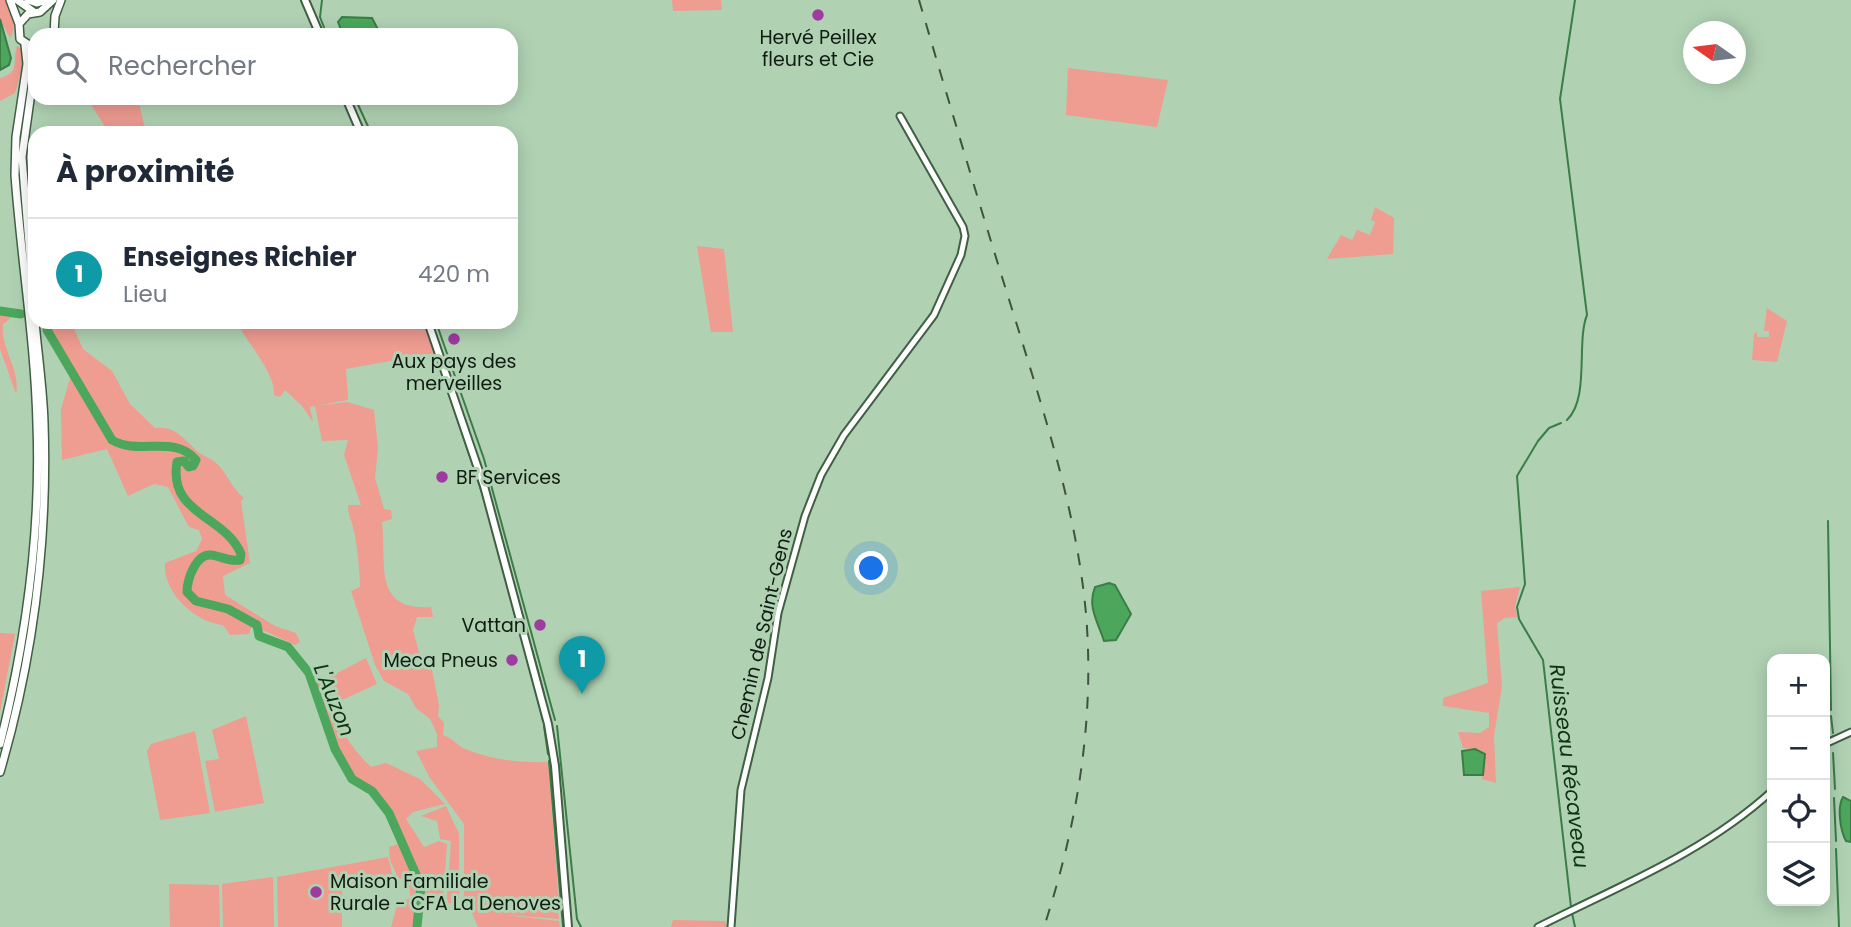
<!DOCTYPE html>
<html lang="fr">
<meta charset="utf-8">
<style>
:root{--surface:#fff;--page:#f6f6f7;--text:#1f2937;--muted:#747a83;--line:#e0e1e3;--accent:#9f3aa0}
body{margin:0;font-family:Poppins,sans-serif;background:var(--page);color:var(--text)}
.controls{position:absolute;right:21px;bottom:21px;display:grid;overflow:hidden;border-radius:14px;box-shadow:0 4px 18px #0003}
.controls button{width:63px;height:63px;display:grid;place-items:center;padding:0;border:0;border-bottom:2px solid var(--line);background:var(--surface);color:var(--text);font:35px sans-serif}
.compass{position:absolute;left:1683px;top:21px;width:63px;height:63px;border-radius:50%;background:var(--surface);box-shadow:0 4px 18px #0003;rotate:284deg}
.you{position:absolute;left:872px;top:569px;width:24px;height:24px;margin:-18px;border:5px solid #fff;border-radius:50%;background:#1a73e8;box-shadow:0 0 0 10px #1a73e833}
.badge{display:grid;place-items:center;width:46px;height:46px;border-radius:50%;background:var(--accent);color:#fff;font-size:23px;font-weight:700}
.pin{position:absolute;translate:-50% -58px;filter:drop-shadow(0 2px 4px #0008)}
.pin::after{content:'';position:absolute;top:37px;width:24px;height:21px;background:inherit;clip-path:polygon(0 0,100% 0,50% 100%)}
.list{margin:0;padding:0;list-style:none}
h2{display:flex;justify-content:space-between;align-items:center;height:91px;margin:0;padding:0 28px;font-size:30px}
h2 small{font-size:23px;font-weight:400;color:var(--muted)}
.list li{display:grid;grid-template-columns:46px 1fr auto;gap:21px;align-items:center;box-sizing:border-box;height:112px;padding:0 28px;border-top:2px solid var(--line)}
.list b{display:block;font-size:26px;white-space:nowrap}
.list p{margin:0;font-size:23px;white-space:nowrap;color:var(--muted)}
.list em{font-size:23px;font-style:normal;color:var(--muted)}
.icon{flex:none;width:38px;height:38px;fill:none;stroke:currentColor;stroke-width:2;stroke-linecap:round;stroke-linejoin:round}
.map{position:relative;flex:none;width:1851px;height:927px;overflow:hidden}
.search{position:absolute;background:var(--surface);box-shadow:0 4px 18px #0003;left:28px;top:28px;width:490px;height:77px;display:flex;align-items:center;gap:18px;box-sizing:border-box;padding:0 24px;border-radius:21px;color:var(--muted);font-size:26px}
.panel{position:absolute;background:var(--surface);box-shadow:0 4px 18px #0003;left:28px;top:126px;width:490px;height:203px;border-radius:21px}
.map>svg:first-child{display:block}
</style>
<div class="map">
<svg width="1851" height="927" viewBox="0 0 1851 927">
<rect width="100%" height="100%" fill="#b0d2b3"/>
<path fill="#ef9c91" d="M0,0H5C12,12 18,25 10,38L0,19Z
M672,0H721L722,10L673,11Z
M17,46L22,49L24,61L15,93L0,101V78C21,73 12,60 17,46Z
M1068,68L1168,80L1157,127L1066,115Z
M87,98H138L146,133H109Z
M1375,207L1394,218L1393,254L1327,259L1341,235L1352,240L1357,230L1370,235L1375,222L1371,220Z
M697,246L724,249L733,332H711Z
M1767,308L1787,321L1777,362L1752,360L1754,334L1757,332V337H1769V331H1764Z
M0,314L13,316L3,324C0,349 21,369 16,394L0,349Z
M44,322H71L83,349L112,371L130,404L155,428C178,425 185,442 201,454C206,457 212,459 216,463C227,472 229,485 244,498L241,501L250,563L223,576L225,595L275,626L296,633L300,642L295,645L252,625L249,634L230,635L223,625C195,622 163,593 165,563L196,551L202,539L199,530L189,527L168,487L154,484L128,496L107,449L62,460L61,409L73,368Z
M237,322H423L435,353L346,369L348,400L310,407L313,422L302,406L285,390L280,397L274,395C276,373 246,342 237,322Z
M347,402L374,410L378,448L375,478L384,509L391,510L392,519L382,522C387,564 372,611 431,607L433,617H417L413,630L422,664L431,665L439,705L438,716L444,723L443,735C455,739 457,746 465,749C492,760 519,763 548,762L559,902L507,896L557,903L559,919L504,915L559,921L560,927H478L464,895V824L430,778L416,751L437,747V734L430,719L416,708L408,694L384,681L375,665L351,591L360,587C360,573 357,544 354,531C352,521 348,516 348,505H361L344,455L348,440L322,441L315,406Z
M1520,587L1515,606L1517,617L1505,618L1497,623L1502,686L1494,736L1496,783L1482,779L1485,754L1481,750L1463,748L1458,732L1480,733L1489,727V713L1443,706V698L1488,683L1481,591Z
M0,633L15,634L0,712Z
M366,658L377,684L342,700C331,724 355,751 371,767L386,763L420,779L445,804L413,812L406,819L424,847L439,841L447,844L443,899L422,900L419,927H391C397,912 392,903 411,898L408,880L398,878L390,860L389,847L404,842L391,811L373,789L354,778L338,747L316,684Z
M246,716L264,803L215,812L205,761L219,759L212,730Z
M195,731L210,813L160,820L147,751L151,744Z
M446,806L459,834V903H448L447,897L451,841L440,839L437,821L421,816Z
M388,857L394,881L342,886V927H278L277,877Z
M273,877L274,927H223L222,884Z
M169,884L219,885L220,927H170Z
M673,920L725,921L727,927H671Z"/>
<path fill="#4ca75c" stroke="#3a7d46" stroke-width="2" d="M342,17L372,18L381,35H343L338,22Z
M0,19L11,58L9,65L0,70Z
M1109,583L1115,585L1131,614L1116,640L1104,641C1098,622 1087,607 1095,587Z
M1475,749L1485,754L1483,775H1464L1462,751Z
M1843,797L1851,801V842L1846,841C1840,830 1837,807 1843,797Z"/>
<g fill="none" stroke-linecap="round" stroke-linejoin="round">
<path stroke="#3a7d46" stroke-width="2" d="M322,0L320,17L327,35
M355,98L371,133
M436,322L484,459L555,720
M451,400L487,508
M1567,420C1590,398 1576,342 1587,315L1560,99L1575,0
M1561,423L1549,428L1538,441L1517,476L1525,584L1517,607L1519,619L1543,660L1571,907
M1828,521L1831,710
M507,581L516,620
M532,649L544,694
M532,675L534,682
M536,691L543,721
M1831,716L1833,733
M544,726L548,754
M557,726L577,919L581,927
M1825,741L1833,736
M1833,753L1835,789
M549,761L563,927
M1834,798L1836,841
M1836,849L1839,927
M1573,906L1664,862
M1572,913L1575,927"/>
<path stroke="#4ca75c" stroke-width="9" d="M0,311L21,314
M47,330L112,440C139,456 175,434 196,460L193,466L189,467L184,461L177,462C168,515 225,515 241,554L240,560C229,562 221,556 211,555C196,553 187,580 187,592L196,601L228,609L257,625L259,636L288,647L309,673L335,749L352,779L372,791L389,813L421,886L417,927"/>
<defs>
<path id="tertiary" d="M1825,744L1851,732
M731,927L741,790L768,678L778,613L805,516L821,475L844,435L934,315L961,255L965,236L963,227L900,116
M1538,927C1619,886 1704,853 1772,791"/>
<path id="secondary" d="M305,0L320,35
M346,98L361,133
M428,322L484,486L548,724L555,766L568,927"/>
<path id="primary" d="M10,0L19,24
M17,0L34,12
M28,0L37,3L47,0
M54,35L55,16L61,0
M35,49L20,39L19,24L28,14L40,12L53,0"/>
<path id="trunk" d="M35,64L22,157L35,318
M0,744C26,640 41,532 37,424C35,341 21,258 15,175L16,137L27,64L25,45
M0,772C33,659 48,541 44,423C43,389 38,356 35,322"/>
</defs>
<use href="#tertiary" stroke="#415f44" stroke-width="9"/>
<use href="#secondary" stroke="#415f44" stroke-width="10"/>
<use href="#primary" stroke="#415f44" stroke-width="10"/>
<use href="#trunk" stroke="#415f44" stroke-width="10"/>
<use href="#tertiary" stroke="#fff" stroke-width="5"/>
<use href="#secondary" stroke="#fff" stroke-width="6"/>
<use href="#primary" stroke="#fff" stroke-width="7"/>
<use href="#trunk" stroke="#fff" stroke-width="7"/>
<path stroke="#405342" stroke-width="2" stroke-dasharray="12 12" stroke-linecap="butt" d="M919,0C951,109 983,217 1017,325C1046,420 1077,514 1086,614C1095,720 1077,826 1044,927"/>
</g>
<g fill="#9f3aa0" stroke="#b0d2b3" stroke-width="2.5">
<circle cx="818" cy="15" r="7"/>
<circle cx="454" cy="339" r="7"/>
<circle cx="442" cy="477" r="7"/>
<circle cx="540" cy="625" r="7"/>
<circle cx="512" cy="660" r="7"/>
<circle cx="316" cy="892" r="7"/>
</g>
<g text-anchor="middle" stroke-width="6" stroke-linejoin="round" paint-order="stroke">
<g font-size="19" fill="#0f1c11" stroke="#b0d2b3">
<text x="818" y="44">Hervé Peillex<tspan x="818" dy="22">fleurs et Cie</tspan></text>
<text x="454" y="368">Aux pays des<tspan x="454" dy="22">merveilles</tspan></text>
<text x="456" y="484" text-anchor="start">BF Services</text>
<text x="526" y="632" text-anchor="end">Vattan</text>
<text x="498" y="667" text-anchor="end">Meca Pneus</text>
<text x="330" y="888" text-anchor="start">Maison Familiale<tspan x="330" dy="22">Rurale - CFA La Denoves</tspan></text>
</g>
<g font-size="19" fill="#0f1c11" stroke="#b0d2b3">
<text transform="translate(761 634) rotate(-77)" y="7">Chemin de Saint-Gens</text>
</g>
<g font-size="21" font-style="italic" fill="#0d3315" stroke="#b0d2b3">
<text transform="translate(334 700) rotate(68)" y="7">L'Auzon</text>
<text transform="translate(1569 766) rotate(83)" y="7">Ruisseau Récaveau</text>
</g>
</g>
</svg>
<div class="controls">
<button>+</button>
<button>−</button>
<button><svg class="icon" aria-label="locate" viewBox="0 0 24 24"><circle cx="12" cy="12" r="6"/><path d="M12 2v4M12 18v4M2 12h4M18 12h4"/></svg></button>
<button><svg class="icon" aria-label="layers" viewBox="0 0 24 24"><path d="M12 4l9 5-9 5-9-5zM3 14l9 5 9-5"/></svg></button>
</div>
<svg class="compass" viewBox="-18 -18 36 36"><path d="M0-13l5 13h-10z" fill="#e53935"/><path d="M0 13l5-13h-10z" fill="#747a83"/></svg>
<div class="you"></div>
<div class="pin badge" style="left:582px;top:694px;background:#0f9aa8">1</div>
<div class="search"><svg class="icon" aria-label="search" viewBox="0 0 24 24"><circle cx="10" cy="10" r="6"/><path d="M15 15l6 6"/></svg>Rechercher</div>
<section class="panel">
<h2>À proximité<small></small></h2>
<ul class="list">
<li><span class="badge" style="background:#0f9aa8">1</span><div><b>Enseignes Richier</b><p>Lieu</p></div><em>420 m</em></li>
</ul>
</section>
</div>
